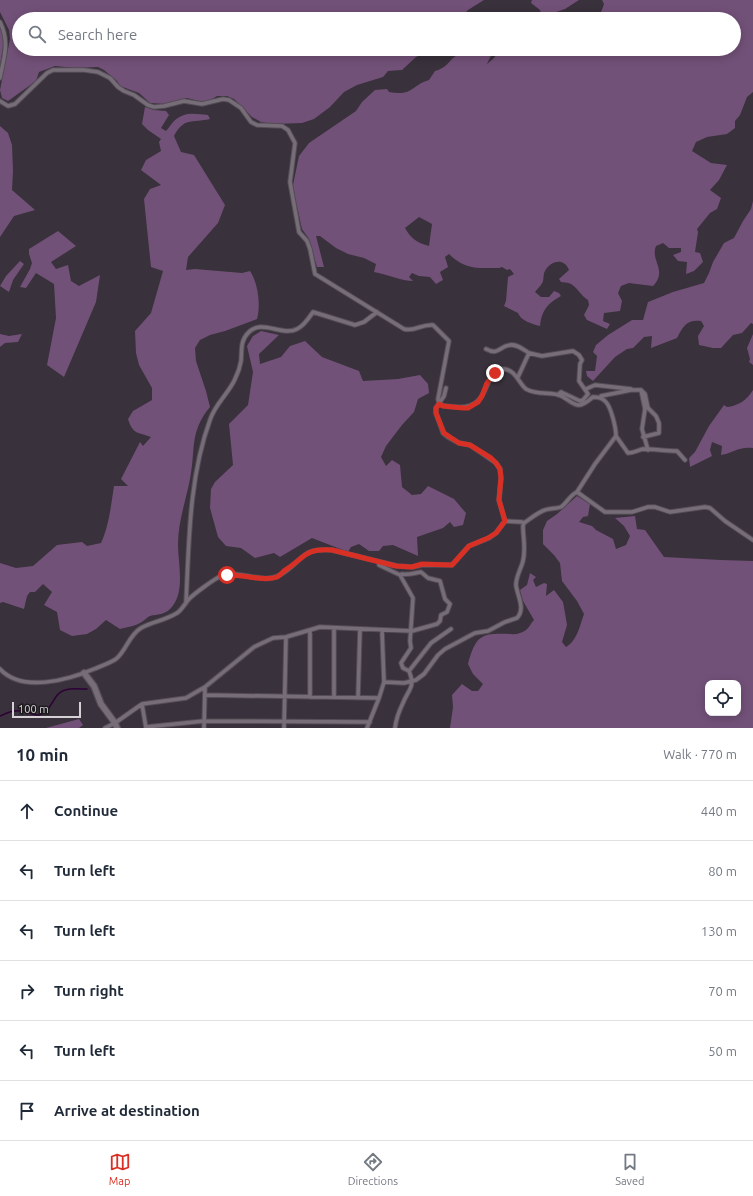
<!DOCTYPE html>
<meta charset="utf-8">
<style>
:root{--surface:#fff;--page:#f2f2f3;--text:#1f2937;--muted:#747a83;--line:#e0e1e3;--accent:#d93025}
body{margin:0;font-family:Ubuntu,sans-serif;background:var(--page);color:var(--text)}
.controls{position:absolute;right:12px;bottom:12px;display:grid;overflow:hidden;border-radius:8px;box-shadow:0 2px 10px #0003}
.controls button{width:36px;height:36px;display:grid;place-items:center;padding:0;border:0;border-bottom:1px solid var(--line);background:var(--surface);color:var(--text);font:20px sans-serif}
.scale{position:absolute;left:12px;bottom:10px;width:69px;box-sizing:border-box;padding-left:4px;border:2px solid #d6d1d7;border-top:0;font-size:11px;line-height:14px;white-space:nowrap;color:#d6d1d7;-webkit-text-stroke:3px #1e1b1f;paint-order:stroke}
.stop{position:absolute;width:12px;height:12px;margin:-9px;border:3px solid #d93025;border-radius:50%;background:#fff}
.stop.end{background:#d93025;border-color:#fff;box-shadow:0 1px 4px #0008}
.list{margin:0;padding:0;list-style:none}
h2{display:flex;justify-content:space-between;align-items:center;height:52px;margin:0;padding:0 16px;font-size:17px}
h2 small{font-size:13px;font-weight:400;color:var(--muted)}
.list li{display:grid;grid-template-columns:26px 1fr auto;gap:12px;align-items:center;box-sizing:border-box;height:60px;padding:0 16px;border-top:1px solid var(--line)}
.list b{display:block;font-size:15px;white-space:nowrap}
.list em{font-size:13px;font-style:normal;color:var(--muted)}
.icon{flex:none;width:22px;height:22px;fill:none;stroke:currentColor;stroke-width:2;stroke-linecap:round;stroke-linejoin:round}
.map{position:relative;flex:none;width:753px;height:728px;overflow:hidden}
.search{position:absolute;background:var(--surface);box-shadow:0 2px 10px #0003;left:12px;right:12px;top:12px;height:44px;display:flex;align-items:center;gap:10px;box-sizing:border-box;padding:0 14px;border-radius:22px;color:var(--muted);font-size:15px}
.sheet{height:412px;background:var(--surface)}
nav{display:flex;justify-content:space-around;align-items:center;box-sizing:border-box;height:56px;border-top:1px solid var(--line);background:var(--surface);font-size:11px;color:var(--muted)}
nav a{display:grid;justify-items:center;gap:2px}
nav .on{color:var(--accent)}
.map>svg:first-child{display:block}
</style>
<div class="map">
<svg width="753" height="728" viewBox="0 0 753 728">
<rect width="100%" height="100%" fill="#39313b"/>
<path fill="#725178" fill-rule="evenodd" d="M0,0H484L468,10L459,19H19V49H458L445,52L426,53L416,57L402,70L388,71L383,77L357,85L344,92L330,107L314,119L302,123L273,124L261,122L252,117L234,99L227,96H217L209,101H199L187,98L166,104L150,103L139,93L120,86L117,81L104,70L98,67L75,68L55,66L39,72L36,81L8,101L2,98L0,90L10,39L9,30L0,12Z
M532,0H579L565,9L542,17L540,10L531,3Z
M602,0H753V92L747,97L740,115L735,121V128L727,134L707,137L696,142L692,151L711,163L727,165L719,180L710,190L721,198L717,209L710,213L697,229L698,232L695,252L700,253L703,262L694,271L686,274L687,262L678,261L673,255L681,252V248H669L663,243L656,246C650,261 668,270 653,286L629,283L621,286L618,293L622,301L620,311L604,313L603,321L610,324L607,329L587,320L584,315L589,305L588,300C580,295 578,288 571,284C568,282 564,283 561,282L559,279L569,270C564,257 550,261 545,271C543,274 544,278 543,281C542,285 538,288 535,292L541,297H549L554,291L559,293L561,296C548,303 541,311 540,326C532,324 521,321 518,313L504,306L506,301L508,277L514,274L510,269L507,270L502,267L499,268C478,268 465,270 449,254L445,257L448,267L440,272L443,280L436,284L430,277L419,276L412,273L409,277L413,281C402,281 386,274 374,272L376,264L364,258L348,254L336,248L320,236H316L324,267H317L309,239L302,229L296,202L293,185L299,156L309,143L356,111L362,102L375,90L387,89L389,92C396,93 403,94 409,91C416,87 421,82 429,80L435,71C447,68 448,61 457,55C462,51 488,48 493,51L487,64L493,59L501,49H734V19H603L600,15L604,4ZM419,217L432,224L429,246C418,243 411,239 405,228Z
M0,28C6,40 2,52 0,65Z
M145,107L154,110L166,111L169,115L161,128L166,131C169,128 171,124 174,121C185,111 195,114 208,115L210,119C192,123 184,117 174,136L181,152L194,155L225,205L218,223L188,257L186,270L195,269L242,273L250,271C258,283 261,305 257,319L225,331L210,335L200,340L195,348L196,361L206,391L210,407C189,432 196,450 190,479C186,500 178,522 178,544C178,565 186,593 170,609C164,615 158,614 150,616C147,617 144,621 140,623C135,626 127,627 120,629L106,620L96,629L87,634L72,636L60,630L57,612L44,605L52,592L43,584L35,592H30L27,596L24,609L3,602L0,603V563L16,568L33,566L57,545L82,542L87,546L101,543C109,526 111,505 114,486H128L121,479L140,442L143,446L151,437C138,432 133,435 128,419L133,411L152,400V388L139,365L136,353L135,331L151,313L163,271L151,267L144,199L150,189L161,185L141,170L146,160L161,151L159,142L161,139L148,130L142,124Z
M0,126L8,133L12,145L13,171L12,190L35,210L14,216L0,237Z
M753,201V324L751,323L742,333L733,335L721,348H713L699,345L698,336L704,326L701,321C687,319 683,326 677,338L651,348L652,336L644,337L633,348L627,349L615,357L593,381L587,376L586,371H595L597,356L593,352L596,345L608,335L632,320H643L648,302L673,292L704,283L709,273L713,262L724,243L734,238L743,221L751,209Z
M58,231L76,246L51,262L56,269L68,265L71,281L79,286L100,275L96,302L64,377L47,365L56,318L54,284L36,273L26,288L20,287L30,269L32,263L29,254V249Z
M20,261L24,264L13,280L9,292L0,286L6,276Z
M261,331L279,335L259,354L260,364L281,357L290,346L305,341L322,357L359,371L363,381L398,379L420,375L428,384L429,393L418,399L414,412L402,425L386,446L381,457L386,466L392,460L400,465L402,487L412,495L421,494L428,486L454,499L466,513L463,525L454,527L450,522L443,528L417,537L418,556L393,545L383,546L379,551H369L359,544L351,547L348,552L312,538L280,557L274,553L255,558L241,548L226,546L218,537L210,508L211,489L215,482L233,465L229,424L248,405L253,372L247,346L253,336Z
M0,334L9,336L22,334L18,342L5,343L0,347Z
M753,334V365L749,362L750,359L747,348Z
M753,390V448C739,446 733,453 721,455L722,446L712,442L710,450L712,456L690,467L689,458L695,452L709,426L724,405L727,407C738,406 747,400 753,390Z
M577,496L590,504L588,516L583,517L579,522L592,526L596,530L613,539L616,549L626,545L630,536L624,526L615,518L635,516L637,529L645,530L664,557L721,560L753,561V728H450L453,707L452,695L462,684L472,691H478L483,684L473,674L468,664C476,634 482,633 511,634C515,635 522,633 526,630C529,628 531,623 534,620L523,601L520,590L527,585L530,573L536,577L533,580L536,587L544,583L547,584L546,596L554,590L563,602L565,613L567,625L562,642L566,647C577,641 580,625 584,614L577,601L562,581L560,563L554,555L543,544V530L547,521L557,514ZM708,683H738V713H708Z
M79,719L83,725L79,728H46Z"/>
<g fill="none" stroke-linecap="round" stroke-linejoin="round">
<path stroke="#2d0036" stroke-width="1.5" d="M0,716C6,713 15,710 21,711C27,711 33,716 39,715C52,712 53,693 65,690C72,688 80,689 87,689"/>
<defs>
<path id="street" d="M0,22C10,42 4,57 0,78
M0,101L8,106L15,104L47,73L53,70H84L98,72L110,78L118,87L124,91L134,95L148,105L154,107L164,106L184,101L202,104L223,99L229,100L241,108L251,122L257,125L282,126L288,130L295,143L290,182L299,232L307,241L310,249L315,274L404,329C415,332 421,324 433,325L449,341L438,399L439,404
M486,349C499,356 499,346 510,345C517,344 523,349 529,353L518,377
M529,353L542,356L573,351L579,355L582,360L580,364L579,381L588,394L583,400L580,401L563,393L561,392L558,395
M446,388L444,396L436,408V413L441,427L443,433L448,437L459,443L470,445L496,463L500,469L501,478L499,500L505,521
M586,389L595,385L631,389
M641,390L645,394L648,408L656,416L659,423V433L643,437
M601,398V396L631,390H641L645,409L642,429L648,450
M616,436L628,453C634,453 638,450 643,449C654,449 666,451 677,451L685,460
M577,492L605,512H632L648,507H655L670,512L705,507L710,508L725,521L753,540
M379,562V565L400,575L413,598L410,641L411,648L401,663L403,668L409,671C416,687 408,690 403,703C399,711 396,720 395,728
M186,603C189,542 189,477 210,420C215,404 229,393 235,379C238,373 240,367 241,361C242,351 240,341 248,333C261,318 282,337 297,329C304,326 309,318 313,312L355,325L364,322L377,312
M334,628V697
M310,630V697
M0,669C22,693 68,680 94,669C101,666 110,663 116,659C126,651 129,635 141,628C152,622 166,620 177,613C182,610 185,603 189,599C194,594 214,579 221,576C237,569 262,584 278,576C303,563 299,547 332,550L397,566L412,567L422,565H452L469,546L489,538L496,533L505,521L522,522L524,523
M409,671L431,643L451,629
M384,682L404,683L416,680L424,674L438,655L445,649L475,633L488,631L505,622L517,618C526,609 517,595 516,585C516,576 521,569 523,561C526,549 523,537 523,526L524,523C530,519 538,512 545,510C550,508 556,509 561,507C567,503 570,495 577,492L595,464L616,436C616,428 611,406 605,401C602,398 597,397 593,397C589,400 583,406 578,405C573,405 565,397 559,395C549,392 536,395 526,389C519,384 516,370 504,369C481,369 493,410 457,407C451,407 445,407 439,404
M205,695L379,698
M358,698L360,629
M142,704L146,728
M146,727L204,721L370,722
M105,728L115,723L142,704L186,698L205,687
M204,728L205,687L254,647L273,638L286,637L320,627L412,631L437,624L440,621L441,615L447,612L450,604L445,599L440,581L428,578L421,572C413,573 411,575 402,574L400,575
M284,728L286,637
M367,728L379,698L384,682L382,630"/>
<path id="secondary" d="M84,673L94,686L101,704L115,723L117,728"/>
</defs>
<use href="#street" stroke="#544d55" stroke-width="5.5"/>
<use href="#secondary" stroke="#544d55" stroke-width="8"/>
<use href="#street" stroke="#776d79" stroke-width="3.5"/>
<use href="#secondary" stroke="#776d79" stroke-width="5.5"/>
</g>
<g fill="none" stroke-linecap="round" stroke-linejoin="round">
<path stroke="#d93025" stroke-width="5" d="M227,575C242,574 264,582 277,577C279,576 282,573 284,571C305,558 304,548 332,550L396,566L412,567L422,564L452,565L469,546L488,538L496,533L505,521L499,500L501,478L500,469L496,463L491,458L470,445L459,443L444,433L436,413V408L439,404L443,406L463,408H468L478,402L482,396L487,383L495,373"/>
</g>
</svg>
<div class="controls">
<button><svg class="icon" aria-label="locate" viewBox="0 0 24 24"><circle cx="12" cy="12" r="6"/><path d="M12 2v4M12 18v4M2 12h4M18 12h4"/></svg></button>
</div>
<div class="scale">100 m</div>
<div class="stop" style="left:227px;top:575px"></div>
<div class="stop end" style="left:495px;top:373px"></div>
<div class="search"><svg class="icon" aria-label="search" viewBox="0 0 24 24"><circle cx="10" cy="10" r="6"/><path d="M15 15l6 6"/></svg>Search here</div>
</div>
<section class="sheet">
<h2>10 min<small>Walk · 770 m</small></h2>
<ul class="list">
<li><svg class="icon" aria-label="ahead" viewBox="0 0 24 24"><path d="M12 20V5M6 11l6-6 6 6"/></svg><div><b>Continue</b></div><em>440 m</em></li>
<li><svg class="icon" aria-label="left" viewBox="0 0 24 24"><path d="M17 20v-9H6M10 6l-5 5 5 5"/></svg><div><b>Turn left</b></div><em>80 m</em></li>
<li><svg class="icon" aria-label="left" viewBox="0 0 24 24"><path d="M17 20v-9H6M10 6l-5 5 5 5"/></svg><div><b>Turn left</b></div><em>130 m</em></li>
<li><svg class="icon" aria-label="right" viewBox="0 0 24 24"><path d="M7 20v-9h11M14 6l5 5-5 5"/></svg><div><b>Turn right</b></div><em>70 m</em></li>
<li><svg class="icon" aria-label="left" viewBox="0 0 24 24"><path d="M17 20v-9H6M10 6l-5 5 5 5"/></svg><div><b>Turn left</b></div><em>50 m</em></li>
<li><svg class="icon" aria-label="arrive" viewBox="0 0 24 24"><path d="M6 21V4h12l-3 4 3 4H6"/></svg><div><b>Arrive at destination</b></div></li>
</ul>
</section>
<nav>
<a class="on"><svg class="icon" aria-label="map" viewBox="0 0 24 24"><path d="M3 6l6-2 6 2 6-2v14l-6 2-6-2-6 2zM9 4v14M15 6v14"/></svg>Map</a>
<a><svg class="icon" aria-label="directions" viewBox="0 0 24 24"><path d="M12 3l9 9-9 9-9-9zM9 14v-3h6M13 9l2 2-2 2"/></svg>Directions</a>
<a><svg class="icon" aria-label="saved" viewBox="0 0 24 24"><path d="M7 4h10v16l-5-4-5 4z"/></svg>Saved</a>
</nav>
